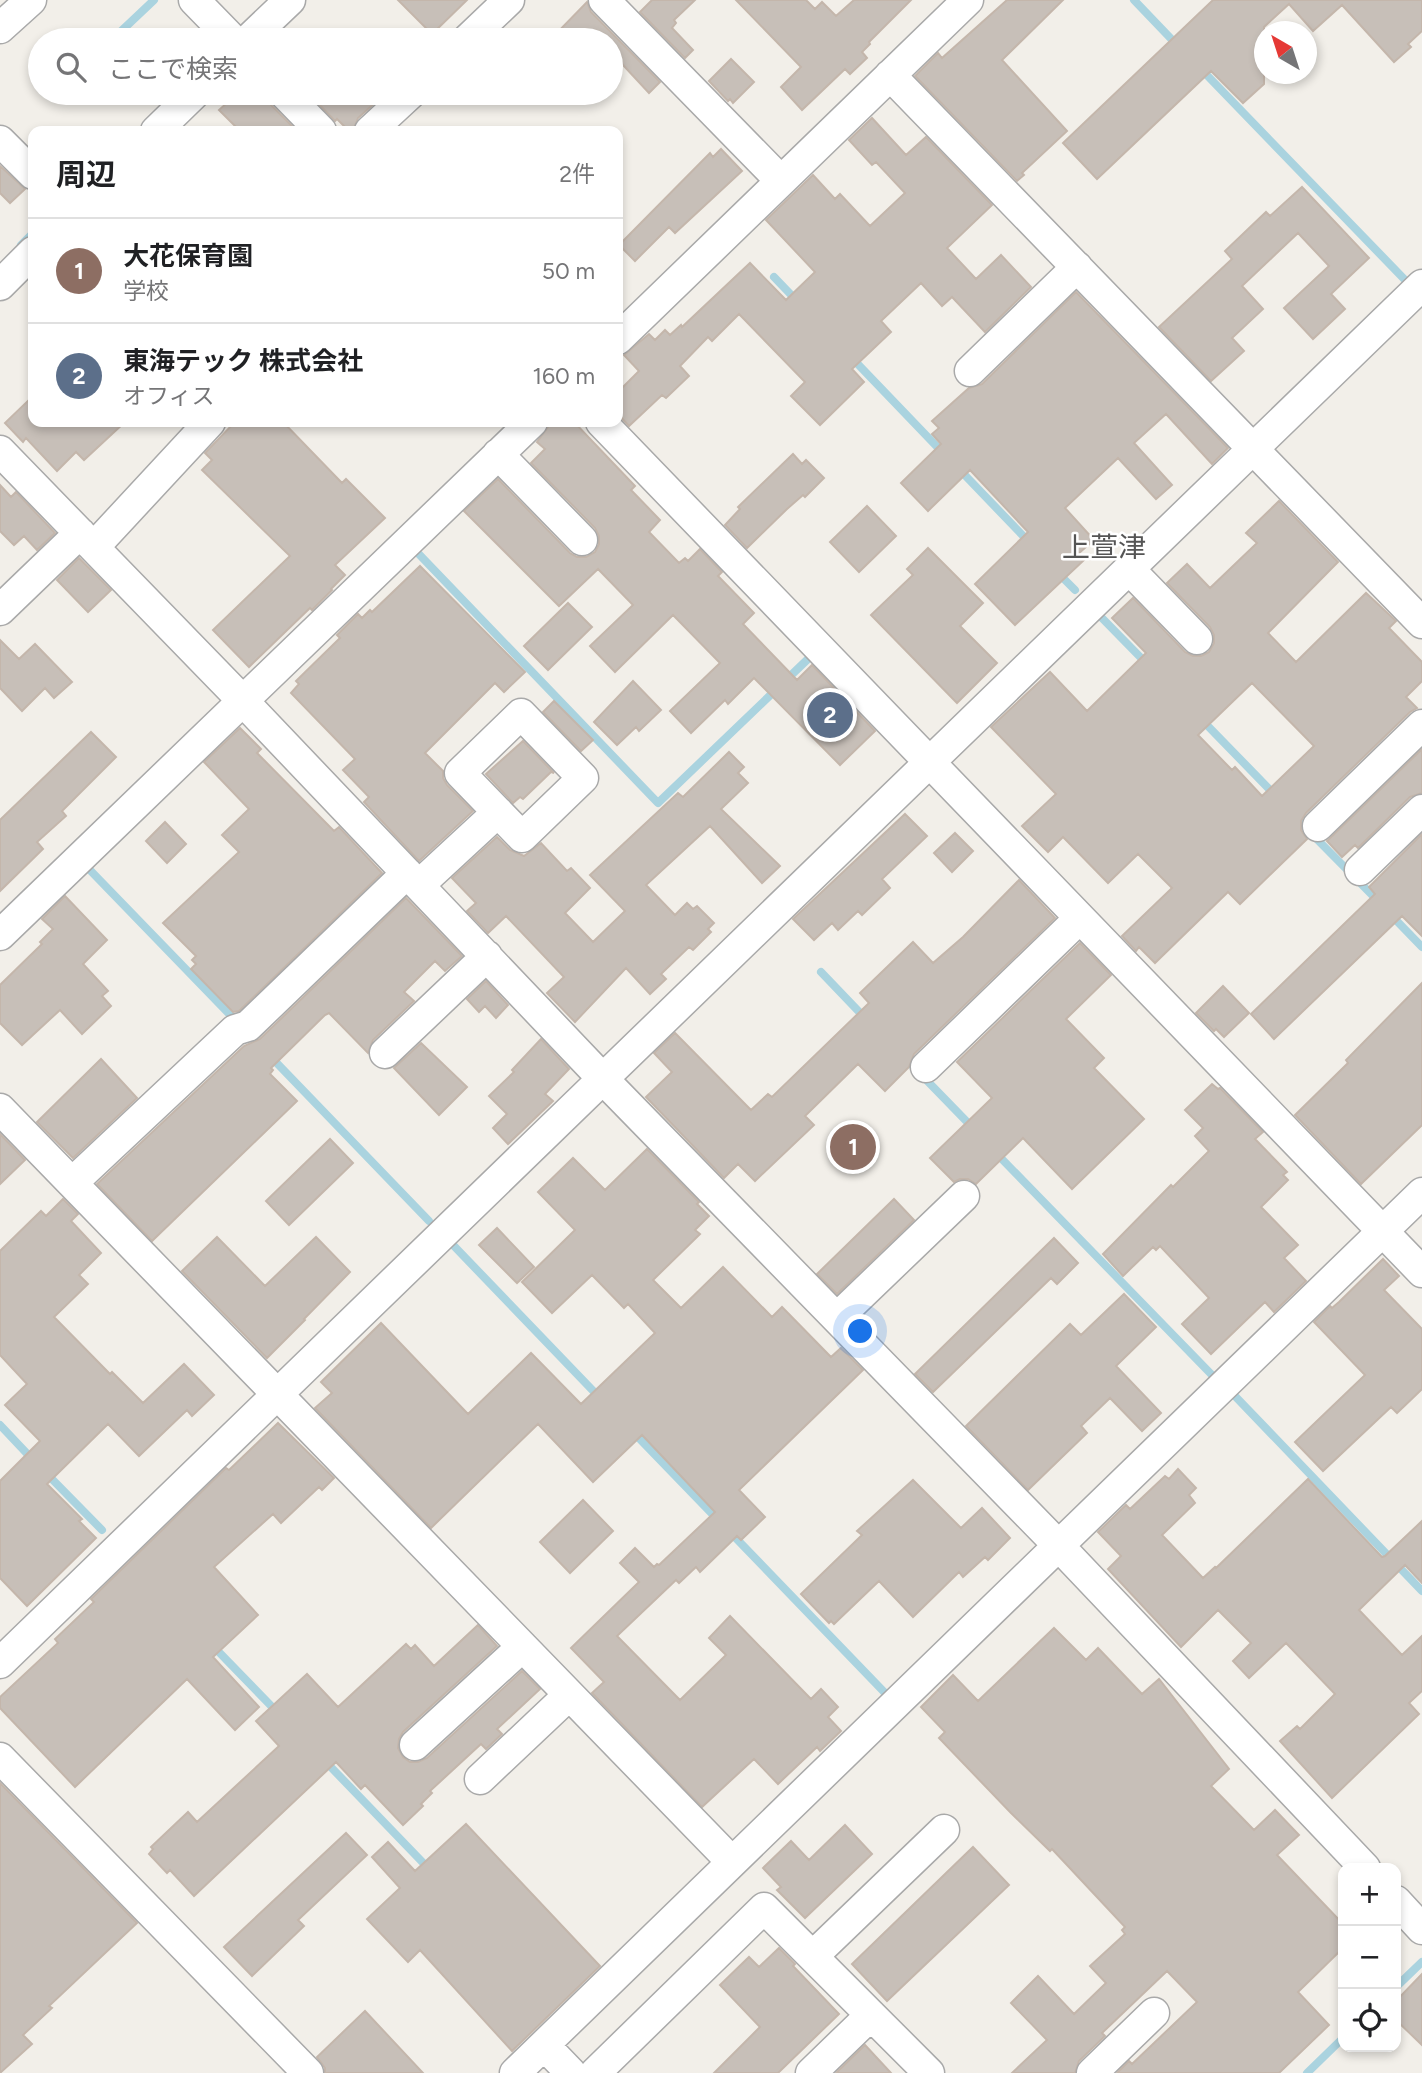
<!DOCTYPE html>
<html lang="ja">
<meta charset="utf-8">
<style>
:root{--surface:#fff;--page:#f6f6f6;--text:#202124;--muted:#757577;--line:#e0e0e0;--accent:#1a73e8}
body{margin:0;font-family:Figtree,"Noto Sans JP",sans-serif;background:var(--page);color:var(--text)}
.controls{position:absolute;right:21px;bottom:21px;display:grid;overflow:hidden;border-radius:14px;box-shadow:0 4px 10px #0003}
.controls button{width:63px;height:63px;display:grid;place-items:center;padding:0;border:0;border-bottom:2px solid var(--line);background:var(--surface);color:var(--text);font:35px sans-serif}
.compass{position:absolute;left:1254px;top:21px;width:63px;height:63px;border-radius:50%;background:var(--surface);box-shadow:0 4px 10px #0003;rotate:321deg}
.you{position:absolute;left:861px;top:1332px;width:24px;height:24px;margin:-18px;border:5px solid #fff;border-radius:50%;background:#1a73e8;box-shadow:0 0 0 10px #1a73e833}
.badge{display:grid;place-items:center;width:46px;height:46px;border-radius:50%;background:var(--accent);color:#fff;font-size:23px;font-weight:700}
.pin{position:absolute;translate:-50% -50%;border:4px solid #fff;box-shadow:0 2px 7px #0006}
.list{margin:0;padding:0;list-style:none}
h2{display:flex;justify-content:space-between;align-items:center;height:91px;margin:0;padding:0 28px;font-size:30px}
h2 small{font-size:23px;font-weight:400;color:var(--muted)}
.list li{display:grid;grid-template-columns:46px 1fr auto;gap:21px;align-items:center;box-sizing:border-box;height:105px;padding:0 28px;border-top:2px solid var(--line)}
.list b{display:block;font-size:26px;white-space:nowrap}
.list p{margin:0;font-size:23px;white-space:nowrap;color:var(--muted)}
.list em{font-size:23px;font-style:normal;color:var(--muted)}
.icon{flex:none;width:38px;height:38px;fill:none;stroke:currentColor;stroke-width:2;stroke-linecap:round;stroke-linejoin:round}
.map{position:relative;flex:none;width:1422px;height:2073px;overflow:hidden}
.search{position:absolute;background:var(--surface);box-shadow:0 4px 10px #0003;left:28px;top:28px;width:595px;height:77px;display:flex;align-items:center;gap:18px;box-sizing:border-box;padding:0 24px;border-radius:38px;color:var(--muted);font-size:26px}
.panel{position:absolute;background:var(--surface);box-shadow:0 4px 10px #0003;left:28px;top:126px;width:595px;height:301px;border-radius:14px}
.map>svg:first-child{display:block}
</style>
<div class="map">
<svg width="1422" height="2073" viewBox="0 0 1422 2073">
<rect width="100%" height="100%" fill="#f2efe9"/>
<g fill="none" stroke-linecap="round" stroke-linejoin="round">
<path stroke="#aad3df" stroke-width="8" d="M1134,0L1178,46
M116,36L154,0
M1199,67L1407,282
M21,245L32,234
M774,277L798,302
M851,357L944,454
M958,468L1029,542
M413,548L658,803L809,658
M1057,572L1075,590
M1101,617L1148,665
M1201,719L1275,795
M1293,815L1380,903
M86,866L237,1022
M1391,915L1422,947
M821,972L865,1018
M270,1056L429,1221
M904,1057L973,1128
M996,1153L1212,1375
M454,1246L600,1398
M1233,1394L1422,1591
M0,1425L34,1461
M633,1432L719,1521
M46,1473L102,1530
M728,1530L887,1695
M213,1646L279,1714
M325,1761L430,1870
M1396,1987L1422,1962
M1307,2073L1343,2038"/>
</g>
<path fill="#c7bfb8" stroke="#c4b6ab" stroke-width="2" fill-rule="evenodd" d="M398,0H467L432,34Z
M652,0H695L674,20L676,23L672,28L693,50L685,58L640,12Z
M736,0H806L815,9L822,2L836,16L854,0H911L869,42L870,44L862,52L867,58L850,74L845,69L802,110L781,87L801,67Z
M1007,0H1063L1002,60L1067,131L1022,173L1024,175L1017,181L915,76L938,53L942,58Z
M1213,0H1422V31L1408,44L1411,47L1394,62L1342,5L1313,31L1289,4L1264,27V84L1243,103L1211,71L1097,179L1063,143Z
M587,2L591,12L660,82L649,93L611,52V40H550Z
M731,59L754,82L733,103L730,99L728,101L709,81Z
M238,93H267L271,105L292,126L286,131H240L219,110Z
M322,93H386L358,118L353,131H349L337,119L335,121L315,100Z
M872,118L906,155L926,137L992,205L947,248L976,279L1001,255L1031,287L985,332L952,297L942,306L921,283L881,321L891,332L852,369L864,382L820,425L791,396L805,382L739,314L712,341L708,337L680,366L689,376L666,398L662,395L629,426L618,414V392L639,371L624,355L649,334L655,340L665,330L670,335L681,325L682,327L750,263L786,300L815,272L766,220L813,175L835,199L840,194L870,226L905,193L876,162L872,165L849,140Z
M721,149L742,171L675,233L669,227L635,261L619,245L710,153L713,157Z
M0,166L25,189L10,203L0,193Z
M1302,187L1369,258L1331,294L1345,309L1313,339L1284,308L1329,266L1298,233L1242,286L1263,309L1232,338L1244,351L1211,381L1159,327L1232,259L1225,251L1266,212L1270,216Z
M1076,292L1228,448L1212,464L1166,414L1134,443L1172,485L1156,499L1118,458L1065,508L1094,540L1078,554L1084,560L1015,625L975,584L1028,532L970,470L928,511L901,483L941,444L932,434L939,428L932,421L969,388L982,384Z
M33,396V422H125L84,460L76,452L57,471L26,438L23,442L5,423Z
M235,422H283L342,483L346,479L385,518L335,565L345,575L331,589L332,590L312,610L310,608L249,667L213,630L290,556L202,470L212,460L205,453Z
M552,422H574L635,486L631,490L660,520L649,532L679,563L685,558L688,561L700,549L722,572L718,576L754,613L743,624L797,680L812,665L875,731L840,765L754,678L728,704L725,700L691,733L670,711L720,663L673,615L615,672L590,646L633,605L598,569L559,606L464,511L498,479L570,553L577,557H586L595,552L599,544V536L595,528L531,463L545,449L537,442Z
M793,454L802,464L806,460L824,478L805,497L803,495L787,509L747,548L725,525L740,509L738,507Z
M0,485L11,497L16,492L55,533L37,550L24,536L14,545L0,531Z
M1279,501L1338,562L1268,633L1296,662L1366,593L1396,621L1389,628L1422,662V681L1406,697L1417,708L1410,712L1306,813L1301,821V830L1307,839L1240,904L1228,892L1155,963L1139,947L1136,951L1122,936L1172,888L1138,854L1108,883L1063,837L1048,852L1022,826L1056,794L991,727L1050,672L1087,711L1146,653L1112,618L1133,598L1185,652L1193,656H1201L1209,652L1214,643V635L1210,627L1167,583L1187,564L1210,588L1257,543L1246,533ZM1252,683L1314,746L1262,796L1235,767L1232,770L1198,735Z
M867,506L896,536L859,572L830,542Z
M928,548L983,603L960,626L997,663L957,703L871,615L913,575L907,569Z
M79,558L111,590L88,612L57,580Z
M420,566L525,672L504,692L495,683L425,753L443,771V778L447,785L473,811L419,861L364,802L369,797L343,770L355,759L291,693L299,684L296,681L340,638L337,635L358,614L362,618L370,610L372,612Z
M568,603L592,627L548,670L524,646Z
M0,640L19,659L35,644L72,682L54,698L45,688L22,711L0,688Z
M633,681L661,710L639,731L636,727L617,745L594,722Z
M554,701L593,740L581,751L543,712Z
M240,728L261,749L257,753L334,831L339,827L382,873L239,1011L233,1012L191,969L196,964L192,960L196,956L163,923L239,852L222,835L249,809L204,762Z
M91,732L116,757L62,811L66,816L37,842L43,849L0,891V820Z
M523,741L554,773L551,772L523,799L520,797L513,803L486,774Z
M1422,749V793L1410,797L1358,848L1355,845L1342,857L1327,841Z
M729,752L744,767L738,773L748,783L721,809L780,866L762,883L710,826L646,885L675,915L687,903L693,909L697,906L714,923L708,929L711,932L693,950L689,947L661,974L666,979L650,994L626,968L575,1022L547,993L564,977L506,916L488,933L467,911L476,903L452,878L497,837L510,850L524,856L541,843L567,871L571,868L590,888L565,913L593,942L625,911L590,875L678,793L683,797Z
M905,814L927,836L882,879L890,888L862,915L858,911L838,930L832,923L814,940L793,919Z
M165,822L186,844L167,863L146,841Z
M955,833L973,851L952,872L934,853Z
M1422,834V936L1402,916L1274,1039L1251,1014L1375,894L1369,887Z
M1019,880L1055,918L914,1054L909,1067L885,1091L858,1064L805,1116L814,1125L755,1181L738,1164L724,1178L646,1097L672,1072L654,1053L675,1033L751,1110L768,1094L772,1097L869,1003L860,993L913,942L933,963L963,937Z
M65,896L107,940L83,964L108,991L102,996L111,1006L82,1034L60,1010L22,1045L0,1023V985L42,944L40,942L53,929L42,919Z
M406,898L462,956L445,971L435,961L404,992L414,1001L373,1040L368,1053L329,1013L325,1015L271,1068L273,1070L270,1074L297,1101L152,1241L97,1184L244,1046L260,1039Z
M1080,943L1111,975L1066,1019L1104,1058L1094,1068L1144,1119L1072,1189L1023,1138L976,1184L968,1179H960L954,1182L930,1158L992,1098L957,1062Z
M486,981L508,1005L496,1018L485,1006L479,1012L467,999Z
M1422,983V1125L1361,1184L1295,1115L1348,1063L1346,1060Z
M1223,986L1249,1013L1224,1037L1216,1029L1214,1031L1196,1013Z
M541,1039L569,1069L545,1094L553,1101L508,1144L493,1128L507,1114L489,1096L514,1072L512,1070Z
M421,1043L467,1087L439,1115L394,1068Z
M101,1059L137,1098L73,1158L37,1122Z
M1212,1084L1218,1089L1220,1088L1263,1132L1255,1139L1287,1172L1283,1175L1288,1180L1261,1207L1298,1245L1284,1258L1306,1281L1274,1312L1265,1302L1211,1354L1182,1324L1209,1298L1160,1246L1156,1250L1153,1247L1123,1276L1103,1254L1171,1185L1173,1187L1209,1151L1195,1136L1203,1128L1185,1110Z
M0,1134L25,1160L0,1184Z
M330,1139L353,1163L289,1225L266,1201Z
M647,1149L699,1202L697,1204L709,1216L695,1230L700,1234L653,1280L681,1308L723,1267L772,1317L782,1307L831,1357L841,1348L863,1370L739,1490L765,1517L741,1540L737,1536L700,1572L696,1567L679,1583L676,1580L617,1636L680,1700L726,1655L709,1638L730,1616L811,1699L821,1689L838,1707L828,1717L841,1731L820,1751L817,1747L778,1784L754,1759L702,1807L592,1693L604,1682L571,1648L639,1582L620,1563L635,1548L654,1567L657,1564L659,1565L715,1512L642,1435L593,1482L538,1424L431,1528L315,1408L332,1393L321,1382L381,1323L468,1414L531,1353L581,1404L655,1333L628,1304L624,1308L592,1275L552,1313L522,1282L575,1230L538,1192L573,1158L605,1190Z
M63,1199L78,1214L71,1221L101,1253L79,1275L88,1284L54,1317L110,1374L112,1372L143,1403L184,1364L214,1395L192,1416L187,1410L139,1456L108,1424L47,1484L82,1519L79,1521L96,1538L27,1606L0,1578V1481L40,1441L5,1405L27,1384L0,1355V1251L41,1211L46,1216Z
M894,1199L914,1220L837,1294L817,1274Z
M497,1228L534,1267L517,1283L479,1245Z
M217,1237L265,1286L316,1237L350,1272L304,1319L305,1320L267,1358L182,1271Z
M1054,1238L1078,1263L1057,1284L1051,1278L933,1392L915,1374Z
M1383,1259L1399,1276L1384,1290L1422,1329V1389L1397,1413L1391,1407L1323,1471L1295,1442L1365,1375L1314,1322L1330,1306L1332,1308L1339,1302Z
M1124,1294L1156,1327L1116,1366L1161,1413L1142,1431L1110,1398L1081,1426L1087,1433L1028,1490L966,1426L1070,1324L1081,1335Z
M278,1423L334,1478L322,1490L319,1487L281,1523L273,1514L214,1567L258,1615L213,1657L259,1707L235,1730L187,1679L75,1787L0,1708V1697L58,1643L55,1639L94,1602L91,1599L226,1468L229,1470Z
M1178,1469L1196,1488L1189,1495L1195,1503L1162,1535L1203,1578L1215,1567L1216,1568L1308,1479L1382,1557L1385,1556L1422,1521V1583L1405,1565L1359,1610L1402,1655L1422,1636V1691L1409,1703L1419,1714L1332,1798L1280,1741L1297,1726L1300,1729L1335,1694L1286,1643L1249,1678L1233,1661L1251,1643L1218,1610L1181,1647L1108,1569L1121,1556L1098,1532L1126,1505L1130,1509L1165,1476L1169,1479Z
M913,1480L961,1528L982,1508L1010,1538L988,1560L985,1557L963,1577L959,1572L913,1617L879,1581L834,1624L831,1621L829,1623L801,1594L862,1535L857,1531Z
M583,1500L613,1531L570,1573L540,1542Z
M478,1625L497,1646L403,1732L399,1739L398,1748L403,1757L410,1762H418L427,1758L522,1671L540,1689L497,1729L502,1734L486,1749L481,1744L430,1791L432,1793L421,1804L423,1806L403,1825L365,1785L361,1789L336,1762L194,1896L170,1870L167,1873L149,1854L153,1849L151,1847L188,1812L197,1822L279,1746L256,1721L307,1674L338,1707L406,1644L411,1649L415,1645L434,1666Z
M1054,1628L1086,1660L1098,1648L1142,1694L1159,1679L1229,1769L1211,1786L1254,1830L1275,1810L1299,1835L1277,1855L1343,1924V1948L1298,1992L1329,2025L1279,2073H1117L1129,2061L1132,2064L1197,2002L1167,1971L1102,2033L1105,2036L1079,2061L1075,2073H1012L1047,2040L1011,2003L1038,1976L1074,2014L1106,1983L1090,1966L1125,1934L1122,1930L1125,1927L1052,1849L1050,1851L1011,1813L939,1738L945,1732L921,1707L953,1675L978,1701Z
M0,1783L137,1923L49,2006L52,2008L23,2035L32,2044L0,2073Z
M466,1824L600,1966L512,2051L420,1950L408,1962L367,1919L400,1888L372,1857L388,1842L415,1871Z
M845,1825L872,1854L805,1918L777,1890L781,1887L763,1868L791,1841L809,1860Z
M346,1833L367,1855L298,1920L304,1926L252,1976L224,1947Z
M973,1847L1009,1885L887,2001L852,1964Z
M779,1948L795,1964L793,1966L839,2014L778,2073H714L760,2027L720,1985L749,1957L759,1967Z
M1422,1974V2045L1396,2020V2001Z
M365,2011L423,2073H325V2068L317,2057Z
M865,2045L891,2073H836Z"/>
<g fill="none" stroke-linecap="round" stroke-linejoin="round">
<defs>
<path id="minor" d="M194,0L233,40
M604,0L781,181
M0,28L31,0
M248,40L290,0
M467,40L509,0
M890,75L1422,623
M284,93L321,131
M156,131L195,93
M370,131L411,93
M0,141L33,174
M0,285L33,252
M618,339L968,0
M970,371L1077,267
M601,422L1422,1272
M0,451L243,701L603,1079L1058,1545L1365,1868
M498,454L582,540
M94,547L210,422
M1129,569L1197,639
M0,610L80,533
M521,714L583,778L522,837L460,773Z
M1318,826L1422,725
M1360,870L1422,810
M419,885L498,812
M0,935L532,422
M385,1053L487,956
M926,1067L1080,918
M0,1109L732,1862
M72,1183L235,1030L248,1026L407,873
M837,1318L964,1196
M0,1663L1422,285
M415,1745L522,1647
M0,1758L308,2073
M480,1779L569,1695
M1396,1901L1422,1929
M813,1956L944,1830
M544,2045L571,2073
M515,2073L1422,1193
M595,2073L764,1908L929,2073
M811,2073L871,2015
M1092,2073L1154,2013"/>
</defs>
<use href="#minor" stroke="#a9a9a9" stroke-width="33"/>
<use href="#minor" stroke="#fff" stroke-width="30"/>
</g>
<g text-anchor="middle" stroke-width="5" stroke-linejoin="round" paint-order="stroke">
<g font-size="28" fill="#555" stroke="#fff">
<text x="1104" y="557">上萱津</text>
</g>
</g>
</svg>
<div class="controls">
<button>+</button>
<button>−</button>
<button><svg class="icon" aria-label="locate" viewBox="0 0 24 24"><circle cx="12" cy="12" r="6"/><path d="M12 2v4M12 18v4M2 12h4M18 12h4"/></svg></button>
</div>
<svg class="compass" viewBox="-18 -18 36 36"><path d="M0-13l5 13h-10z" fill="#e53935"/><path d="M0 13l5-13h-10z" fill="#757577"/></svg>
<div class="you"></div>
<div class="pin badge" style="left:853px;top:1147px;background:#8d6e63">1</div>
<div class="pin badge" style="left:830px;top:715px;background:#5c6f8a">2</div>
<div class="search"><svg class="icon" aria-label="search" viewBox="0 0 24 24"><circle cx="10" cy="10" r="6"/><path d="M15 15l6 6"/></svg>ここで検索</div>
<section class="panel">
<h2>周辺<small>2件</small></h2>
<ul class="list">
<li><span class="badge" style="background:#8d6e63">1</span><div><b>大花保育園</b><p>学校</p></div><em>50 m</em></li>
<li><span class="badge" style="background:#5c6f8a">2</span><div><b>東海テック 株式会社</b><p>オフィス</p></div><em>160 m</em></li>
</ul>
</section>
</div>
